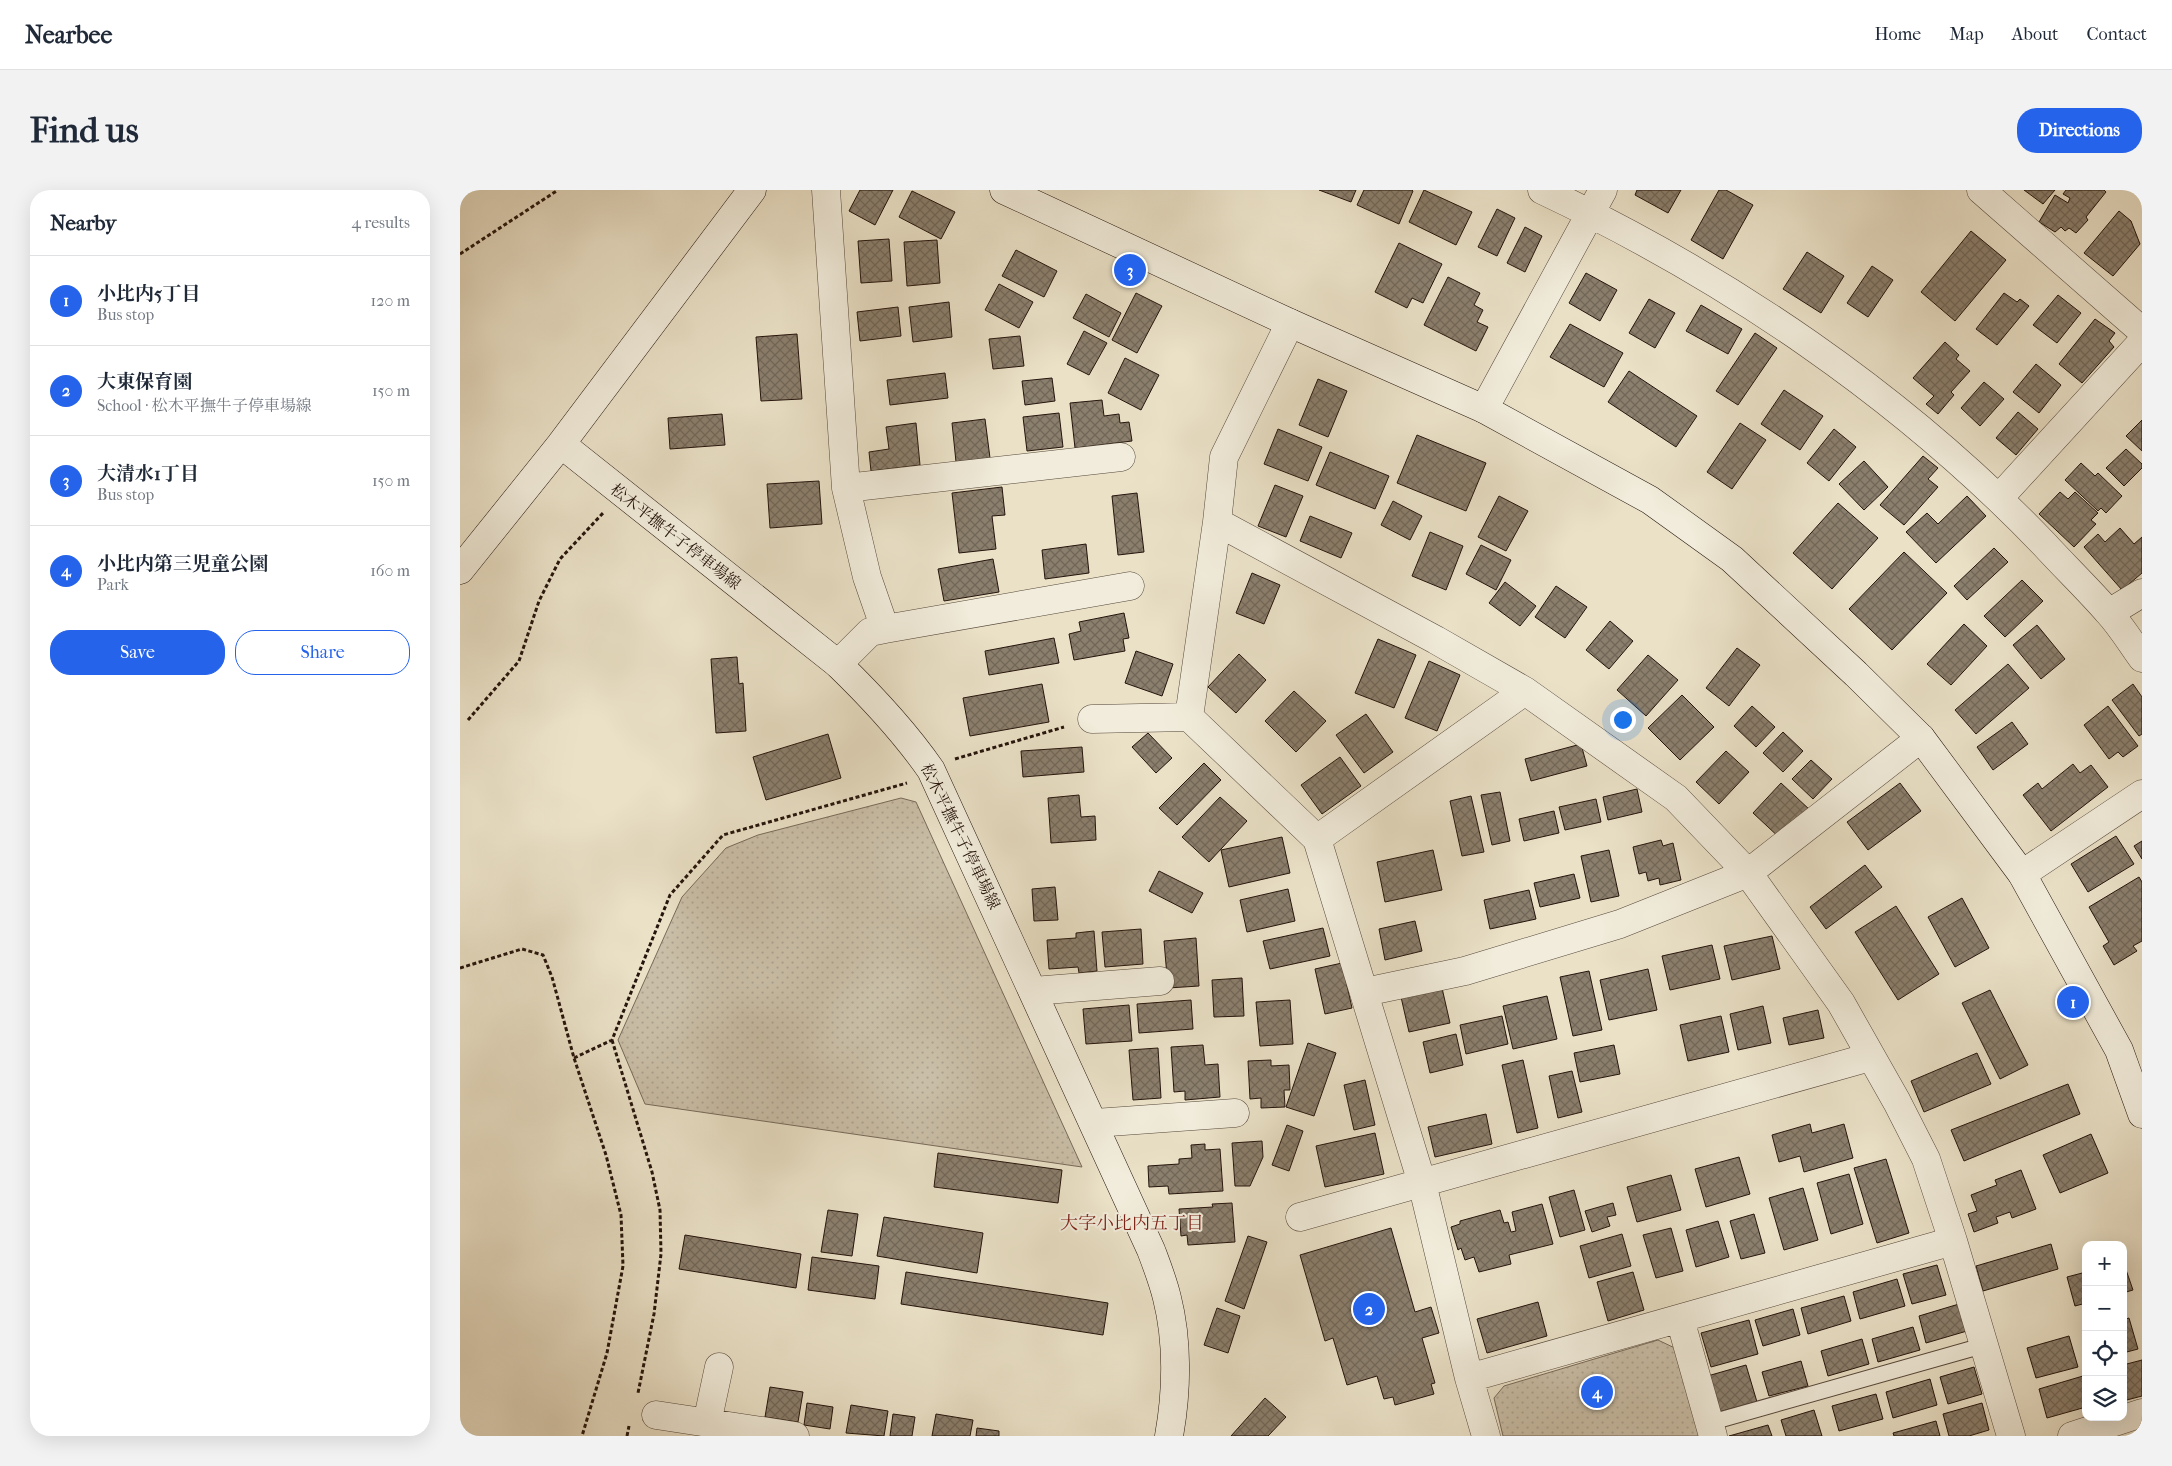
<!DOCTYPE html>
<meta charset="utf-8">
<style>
:root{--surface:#fff;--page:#f2f2f3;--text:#1f2937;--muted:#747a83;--line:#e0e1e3;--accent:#2563eb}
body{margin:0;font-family:"IM FELL French Canon","Noto Serif JP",serif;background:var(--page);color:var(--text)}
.controls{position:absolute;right:15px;bottom:15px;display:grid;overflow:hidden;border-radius:10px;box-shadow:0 5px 20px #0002}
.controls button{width:45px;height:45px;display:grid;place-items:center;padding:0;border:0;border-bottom:1px solid var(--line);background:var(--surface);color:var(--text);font:25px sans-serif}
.you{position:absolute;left:1162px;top:529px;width:18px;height:18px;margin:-12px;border:4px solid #fff;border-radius:50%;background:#1a73e8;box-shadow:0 0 0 8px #1a73e833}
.badge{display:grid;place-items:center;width:32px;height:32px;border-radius:50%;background:var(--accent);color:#fff;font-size:16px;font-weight:700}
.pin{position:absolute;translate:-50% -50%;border:2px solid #fff;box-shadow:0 1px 5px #0006}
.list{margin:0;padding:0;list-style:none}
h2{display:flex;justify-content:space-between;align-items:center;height:65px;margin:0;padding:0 20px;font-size:21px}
h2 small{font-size:16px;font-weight:400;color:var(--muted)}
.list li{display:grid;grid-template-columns:32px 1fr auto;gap:15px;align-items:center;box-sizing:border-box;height:90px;padding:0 20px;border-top:1px solid var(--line)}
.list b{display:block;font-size:19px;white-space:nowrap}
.list p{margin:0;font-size:16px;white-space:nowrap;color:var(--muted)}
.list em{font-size:16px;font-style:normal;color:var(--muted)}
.actions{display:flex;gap:10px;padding:15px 20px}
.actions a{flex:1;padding:11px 0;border:1px solid var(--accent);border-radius:20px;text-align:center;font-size:18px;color:var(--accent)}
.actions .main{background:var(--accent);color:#fff}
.icon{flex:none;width:28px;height:28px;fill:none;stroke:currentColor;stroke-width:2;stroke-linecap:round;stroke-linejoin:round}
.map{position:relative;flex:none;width:1682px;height:1246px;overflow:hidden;border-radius:20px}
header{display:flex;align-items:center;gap:30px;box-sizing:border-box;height:70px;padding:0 25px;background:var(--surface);border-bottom:1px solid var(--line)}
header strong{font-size:24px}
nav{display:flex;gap:28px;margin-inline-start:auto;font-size:18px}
.intro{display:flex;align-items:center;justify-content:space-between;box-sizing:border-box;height:120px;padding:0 30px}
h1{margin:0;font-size:35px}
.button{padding:12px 22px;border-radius:20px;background:var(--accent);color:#fff;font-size:18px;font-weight:700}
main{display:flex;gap:30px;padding:0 30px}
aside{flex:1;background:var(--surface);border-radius:20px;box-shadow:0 5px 20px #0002}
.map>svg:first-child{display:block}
</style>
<header>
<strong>Nearbee</strong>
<nav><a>Home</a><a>Map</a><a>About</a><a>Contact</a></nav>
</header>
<div class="intro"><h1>Find us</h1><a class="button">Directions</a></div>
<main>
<aside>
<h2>Nearby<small>4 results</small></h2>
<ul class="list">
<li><span class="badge">1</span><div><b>小比内5丁目</b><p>Bus stop</p></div><em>120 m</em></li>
<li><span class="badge">2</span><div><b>大東保育園</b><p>School · 松木平撫牛子停車場線</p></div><em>150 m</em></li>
<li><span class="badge">3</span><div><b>大清水1丁目</b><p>Bus stop</p></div><em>150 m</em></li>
<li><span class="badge">4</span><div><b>小比内第三児童公園</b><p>Park</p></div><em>160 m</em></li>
</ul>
<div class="actions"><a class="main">Save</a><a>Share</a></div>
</aside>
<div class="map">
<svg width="1682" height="1246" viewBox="0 0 1682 1246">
<defs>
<pattern id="grass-dots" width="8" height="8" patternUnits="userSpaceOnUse" patternTransform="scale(1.25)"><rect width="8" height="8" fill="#c9bea7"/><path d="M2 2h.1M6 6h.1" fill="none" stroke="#aca28f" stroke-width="1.8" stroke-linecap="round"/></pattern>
<pattern id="building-cross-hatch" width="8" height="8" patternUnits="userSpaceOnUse" patternTransform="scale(1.25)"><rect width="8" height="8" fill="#8b7f6d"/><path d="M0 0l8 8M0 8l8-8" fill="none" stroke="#716758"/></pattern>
</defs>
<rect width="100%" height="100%" fill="#eae1c7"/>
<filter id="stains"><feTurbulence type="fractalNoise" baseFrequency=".004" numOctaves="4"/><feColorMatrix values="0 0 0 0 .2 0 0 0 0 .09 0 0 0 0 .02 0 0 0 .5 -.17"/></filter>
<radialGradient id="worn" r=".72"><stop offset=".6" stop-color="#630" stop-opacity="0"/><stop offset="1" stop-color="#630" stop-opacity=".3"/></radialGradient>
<path fill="url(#grass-dots)" stroke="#77695a" d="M441,608L456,612L622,977L185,914L158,850L222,707L266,658L298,645Z
M1198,1150L1223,1162L1247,1246H1043L1034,1208L1044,1196Z"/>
<path fill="url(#building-cross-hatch)" stroke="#25140c" d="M400,0H433L415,35L389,21Z
M859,0H896L891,12Z
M904,0H952L953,1L939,34L897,15Z
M964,0L1012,22L996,55L949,32Z
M1177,0H1221L1208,23L1175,5Z
M1259,0H1266L1293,15L1263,69L1231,50Z
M1564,0H1595L1583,14Z
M1606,0H1644L1646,2L1626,27L1628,30L1616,43L1609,38L1605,41L1601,37L1595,42L1579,32L1595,5L1608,13L1610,8L1603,4Z
M452,1L495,22L481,49L439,27Z
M1037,19L1055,28L1037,66L1018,57Z
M1659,21L1671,31L1680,54L1653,86L1624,63Z
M1065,37L1082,46L1065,82L1047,73Z
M1511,41L1546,70L1495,131L1461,102Z
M429,49L432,91L401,93L398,51Z
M477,50L480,93L447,96L444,52Z
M939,53L982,74L963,113L952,108L947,118L915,102Z
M556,60L597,81L584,107L542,86Z
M1347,62L1384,86L1361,123L1323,99Z
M1412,76L1433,90L1408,127L1387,113Z
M1126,83L1157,100L1140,131L1109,113Z
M988,87L1020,103L1014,115L1023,120L1017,132L1028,137L1016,161L964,135Z
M539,94L573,112L559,138L525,120Z
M676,103L702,116L677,163L652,150Z
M1544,103L1557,112L1560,109L1569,116L1537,155L1516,139Z
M626,104L661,123L649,147L613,128Z
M1598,105L1621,123L1597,153L1573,135Z
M1189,109L1215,123L1195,158L1169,143Z
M489,112L492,147L453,152L449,117Z
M1241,115L1282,139L1268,164L1226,141Z
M438,117L441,146L400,151L397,122Z
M1635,129L1655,143L1649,151L1654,157L1622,193L1599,174Z
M1110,134L1163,163L1144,197L1090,167Z
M624,141L647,153L629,185L607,174Z
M1295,143L1317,158L1278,215L1256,201Z
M337,144L342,209L301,211L296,147Z
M560,146L564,176L533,179L529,149Z
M1485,152L1499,165L1496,169L1510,181L1491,202L1494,205L1478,224L1466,214L1474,206L1453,188Z
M665,168L699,185L681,220L648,203Z
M1576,174L1601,195L1579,223L1553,202Z
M1169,181L1237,226L1216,257L1148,212Z
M485,183L488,208L430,215L427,190Z
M592,188L595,211L565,215L562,191Z
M858,189L887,201L868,247L839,235Z
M1524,192L1544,209L1520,236L1501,218Z
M1324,200L1363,226L1340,260L1301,234Z
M642,210L644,226L659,224L660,233L669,232L672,251L615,258L610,213Z
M1558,222L1578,239L1556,265L1536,248Z
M599,223L603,257L567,261L563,227Z
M262,224L265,255L210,259L208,228Z
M525,229L530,268L496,272L492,233Z
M1682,230V261L1666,246Z
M456,233L460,275L411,281L409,262L429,259L426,237Z
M1280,233L1306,250L1272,299L1247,282Z
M818,239L862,257L848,291L804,274Z
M1374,239L1396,257L1369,291L1347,273Z
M957,245L1026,273L1006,321L937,293Z
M1666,259L1682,274V278L1664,296L1646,278Z
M870,262L929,286L915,319L856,295Z
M1463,266L1478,278L1468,289L1478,297L1444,335L1420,315Z
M1404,271L1428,297L1404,320L1379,294Z
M1621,273L1635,286L1638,283L1662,306L1646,323L1641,318L1638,321L1605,290Z
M359,291L362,334L310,338L307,294Z
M815,295L843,306L826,347L798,336Z
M542,297L545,325L532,326L536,359L499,363L492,303Z
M1600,302L1608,309L1615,302L1638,323L1631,330L1636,334L1614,357L1579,324Z
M677,303L684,362L658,365L652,306Z
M1039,306L1068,321L1046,361L1018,347Z
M1507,306L1526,326L1476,373L1446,342L1467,323L1478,334Z
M933,311L962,326L950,350L921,335Z
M1378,313L1418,348L1372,399L1333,363Z
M850,326L892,343L881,368L840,351Z
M1660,338L1674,354L1682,347V383L1662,400L1624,357L1638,344L1645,352Z
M970,342L1003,356L986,400L952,386Z
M626,354L629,383L585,389L582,360Z
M1021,355L1051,370L1036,400L1006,384Z
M1534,358L1548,372L1507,410L1494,396Z
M1444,362L1487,403L1432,460L1389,419Z
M533,369L539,402L484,411L478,379Z
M792,383L820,395L804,434L776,423Z
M1562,390L1583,411L1545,447L1524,426Z
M1045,392L1076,416L1060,436L1029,413Z
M1096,396L1127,417L1105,448L1075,427Z
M664,423L669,448L663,449L665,461L614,470L609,444L621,441L619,432Z
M1150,431L1173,451L1149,479L1126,460Z
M1504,434L1527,456L1491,495L1467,474Z
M1577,435L1605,469L1581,489L1553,455Z
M594,448L599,473L529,485L525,461Z
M918,449L956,465L934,518L895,503Z
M1277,458L1300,475L1269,516L1246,498Z
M676,461L713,474L702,506L665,493Z
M779,464L806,490L776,523L748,497Z
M1188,465L1218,490L1186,526L1157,500Z
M277,467L279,494L283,493L286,541L256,543L251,469Z
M969,471L1000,485L977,541L945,528Z
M1548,474L1569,498L1516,544L1495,520Z
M582,494L589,532L510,546L503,508Z
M1673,494L1682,507V544L1679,546L1652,510Z
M834,501L866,531L836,562L805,531Z
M1222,505L1254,537L1220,570L1188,538Z
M1292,516L1315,537L1296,557L1274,536Z
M1648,516L1678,556L1663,567L1658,562L1649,569L1624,535Z
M906,524L933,562L904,583L876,545Z
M1552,532L1568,554L1533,580L1517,557Z
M1323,542L1343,561L1323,582L1303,563Z
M688,543L712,568L696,583L672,557Z
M368,544L381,588L306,610L293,567Z
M1121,554L1127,576L1071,591L1065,569Z
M622,557L624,582L563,587L561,561Z
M1266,561L1289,582L1259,614L1236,592Z
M880,567L901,596L862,624L841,595Z
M1351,570L1372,589L1353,609L1332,589Z
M744,573L761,590L717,635L699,618Z
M1613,574L1620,583L1631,575L1648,597L1591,641L1563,605L1578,593L1582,599Z
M1321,593L1350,620L1322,650L1293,623Z
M1440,593L1461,621L1408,660L1387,632Z
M1177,599L1182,622L1148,630L1143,607Z
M1040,602L1050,651L1032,655L1021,605Z
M619,605L621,627L635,626L636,650L591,653L588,608Z
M1011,606L1024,662L1002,666L990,611Z
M760,607L787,631L749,672L722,647Z
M1136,609L1141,632L1105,640L1099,617Z
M1094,621L1099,643L1064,651L1059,629Z
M1656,646L1674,674L1628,702L1611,674Z
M822,647L830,683L769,697L761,660Z
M1201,650L1203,656L1213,653L1221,690L1200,695L1199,688L1188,691L1186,682L1179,684L1173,657Z
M1682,651V669L1674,656Z
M973,660L982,700L925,712L917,672Z
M1149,660L1159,706L1131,712L1121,666Z
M1405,675L1422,697L1366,739L1350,717Z
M699,681L743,703L732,723L689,701Z
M1114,684L1120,708L1080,717L1074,693Z
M1679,687L1682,692V751L1673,756L1677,761L1654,775L1643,756L1649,752L1629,717Z
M595,697L598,730L574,731L572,699Z
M828,699L835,731L787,742L780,710Z
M1069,700L1076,729L1030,739L1024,710Z
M1502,708L1529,758L1495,777L1468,727Z
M1436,716L1479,784L1438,810L1395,742Z
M955,731L962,761L925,770L919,739Z
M863,738L870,766L810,779L803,751Z
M681,739L683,774L645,777L642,742Z
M634,741L637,781L619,783L618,777L589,779L587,750L616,748V743Z
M1312,746L1320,779L1272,790L1264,756Z
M736,748L739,796L708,798L704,751Z
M1252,755L1260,789L1210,800L1202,766Z
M882,773L892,818L865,824L855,779Z
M1188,779L1197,820L1149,830L1140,790Z
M1129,781L1142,840L1113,846L1100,787Z
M782,788L784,826L754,827L752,790Z
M982,798L990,833L949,842L941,807Z
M1530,800L1568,875L1540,889L1502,813Z
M1087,806L1097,849L1053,859L1043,816Z
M731,810L733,839L679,843L677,814Z
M830,810L833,854L800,856L796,812Z
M669,815L672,851L626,854L623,819Z
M1303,816L1311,853L1278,860L1270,824Z
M1358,820L1364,848L1329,855L1323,828Z
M1042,826L1048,854L1006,864L1000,835Z
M1261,826L1269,862L1228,871L1220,835Z
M996,844L1003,875L970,883L963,852Z
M848,853L876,863L854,926L826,917Z
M743,855L745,875L758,874L760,907L725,910V901L714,902L711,857Z
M1154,855L1160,884L1120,892L1114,863Z
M698,858L701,908L673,910L669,860Z
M1517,863L1531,894L1464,922L1451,891Z
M811,870V876L829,875L830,900H824L825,917L801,918V908L790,909L788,871Z
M1063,870L1078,938L1057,943L1042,875Z
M1112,881L1122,922L1098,928L1089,886Z
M905,890L915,935L894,940L884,895Z
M1608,894L1620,924L1504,971L1491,940Z
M1026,924L1032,954L975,967L968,937Z
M1350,934L1352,943L1384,934L1393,968L1344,982L1340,966L1319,972L1312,945Z
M827,935L843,941L829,981L812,975Z
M915,943L924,984L865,997L856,956Z
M1631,944L1648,983L1600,1003L1583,965Z
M802,951L803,967L790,996H775L772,953Z
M745,954V960L760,959L763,1001L709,1004L708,996L689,997L688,976L719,974V969L732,968L731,955Z
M478,963L602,980L598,1013L474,997Z
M1279,967L1290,1004L1246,1017L1235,979Z
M1426,969L1449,1043L1417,1053L1394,978Z
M1561,980L1576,1019L1552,1028L1550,1022L1536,1027L1538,1033L1514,1042L1508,1024L1517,1021L1511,1005L1537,995L1535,990Z
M1389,984L1403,1034L1371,1044L1357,993Z
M1211,985L1221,1020L1177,1032L1167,997Z
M1343,998L1358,1050L1324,1060L1309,1008Z
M1114,1000L1125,1040L1100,1047L1089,1007Z
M772,1013L775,1052L728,1055L727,1045L721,1046L719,1019L753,1017L752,1014Z
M1153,1013L1156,1025L1147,1027L1150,1036L1132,1042L1125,1021Z
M1082,1014L1093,1054L1049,1065L1051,1074L1019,1082L1014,1067L1005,1070L1001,1058L998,1060L991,1037L1000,1034V1031L1040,1020L1044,1033L1048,1032L1051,1042L1056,1041L1052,1022Z
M368,1020L398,1024L392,1066L361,1062Z
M1294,1024L1305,1063L1281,1069L1270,1031Z
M424,1027L523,1043L517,1083L417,1066Z
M1258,1031L1269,1067L1236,1077L1226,1040Z
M931,1038L955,1122L971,1117L979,1143L962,1148L975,1193L971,1194L974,1204L935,1215L933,1207L924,1209L917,1186L887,1195L873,1148L865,1151L840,1065Z
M1211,1038L1223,1081L1196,1088L1183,1045Z
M1162,1044L1171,1076L1129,1088L1120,1056Z
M225,1045L341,1064L336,1098L219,1079Z
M788,1046L807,1052L784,1119L765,1111Z
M1591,1054L1598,1079L1523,1101L1516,1076Z
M352,1067L419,1076L415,1109L348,1100Z
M1663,1071L1673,1100L1663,1103Z
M1477,1075L1486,1105L1452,1114L1443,1084Z
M446,1082L648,1113L643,1145L441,1114Z
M1173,1082L1184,1120L1148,1131L1137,1092Z
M1626,1082V1113L1615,1116L1607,1087Z
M1437,1089L1445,1116L1400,1129L1393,1102Z
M1384,1106L1391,1131L1348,1144L1341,1118Z
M1078,1112L1087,1146L1027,1163L1017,1129Z
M1499,1114L1507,1141L1466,1153L1459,1126Z
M757,1118L780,1126L768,1163L744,1155Z
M1333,1119L1340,1145L1303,1156L1295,1130Z
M1669,1128L1678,1159L1663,1163V1130Z
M1289,1130L1298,1164L1251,1177L1241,1143Z
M1453,1137L1460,1160L1418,1172L1412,1149Z
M1609,1146L1618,1177L1576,1188L1567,1158Z
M1402,1149L1409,1174L1368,1186L1361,1161Z
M1682,1170V1206L1663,1211V1175Z
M1341,1171L1348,1196L1309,1206L1302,1182Z
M1286,1175L1297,1212L1255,1223L1244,1187Z
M1514,1177L1522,1204L1488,1214L1480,1187Z
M1623,1186L1626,1195V1217L1587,1228L1579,1199Z
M1470,1189L1477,1215L1433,1228L1426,1202Z
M310,1197L343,1202L338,1232L305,1227Z
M1416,1204L1423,1229L1379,1241L1372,1216Z
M805,1208L826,1227L808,1246H771Z
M347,1213L373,1217L370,1239L344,1235Z
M1522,1213L1529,1240L1509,1246H1489L1483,1224Z
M391,1215L428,1221L424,1246L386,1243Z
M1354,1220L1362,1246H1326L1321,1230Z
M433,1224L455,1227L452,1246H430Z
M476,1224L513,1230L510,1246H472Z
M1476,1231L1480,1246H1434L1433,1243Z
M1308,1235L1312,1246H1269Z
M517,1238L539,1241V1246H516Z"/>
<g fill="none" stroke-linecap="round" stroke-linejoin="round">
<defs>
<path id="lane" d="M1249,1233L1525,1155"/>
<path id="street" d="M366,0L386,298L407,387L425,439L410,442L378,474
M1082,0C1268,88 1442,206 1584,354C1605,377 1628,399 1648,422C1661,436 1671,453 1682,468
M1521,0L1682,141
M830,133L764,267L757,332L729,527L857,649L962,993L1009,1188L1026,1246
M1024,219L1143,0
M386,298L661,267
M1539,308L1682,152
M757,332L976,450L1065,501L1216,608L1288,683L1381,813L1437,912L1466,969L1493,1051L1551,1246
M1649,423L1682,403
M425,439L670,396
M632,529L729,527
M857,649L1065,501
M1562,684L1682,604
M573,801L700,791
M905,802L1005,781L1160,734L1288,683L1461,548
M635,933L775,923
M840,1027L1410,867
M1220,1129L1253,1246
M1009,1188L1493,1051
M196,1225L335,1246
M247,1233L259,1177
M1612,1246L1682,1223"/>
<path id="secondary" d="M544,0L830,133L1024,219L1190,310L1272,369L1396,484L1461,548L1562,684L1659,860L1682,924
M101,254L378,474C412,507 444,541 471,580L691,1060C697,1076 703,1091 707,1108C718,1151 717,1202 709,1246
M0,380L101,254L292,0"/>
</defs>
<use href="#lane" stroke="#56473b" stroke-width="17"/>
<use href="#street" stroke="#56473b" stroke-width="29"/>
<use href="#secondary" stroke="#25140c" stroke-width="29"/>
<path stroke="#25140c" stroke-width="3" stroke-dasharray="4 2.5" stroke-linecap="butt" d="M0,64L98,0
M8,530L59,471L79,411L100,369L144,322
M495,569L604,537
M0,778L62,759L83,765L92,787L114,868L146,965L161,1025L163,1076L147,1163L122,1246
M152,850L192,982L200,1020L201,1064L194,1124L178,1203
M114,868L152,850L210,705L263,645L447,593
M167,1246L169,1236"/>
<use href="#lane" stroke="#f1ecdb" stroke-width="15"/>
<use href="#street" stroke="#f1ecdb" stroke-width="28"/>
<use href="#secondary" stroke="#f1ecdb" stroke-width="28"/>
</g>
<g text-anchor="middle" stroke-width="4" stroke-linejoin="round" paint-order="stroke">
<g font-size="16" fill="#25140c" stroke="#f1ecdb">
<text transform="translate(216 346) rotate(38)" y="6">松木平撫牛子停車場線</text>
<text transform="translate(501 646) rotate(64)" y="6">松木平撫牛子停車場線</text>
</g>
<g font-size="18" fill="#7a1f14" stroke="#f1ecdb">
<text x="672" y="1039">大字小比内五丁目</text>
</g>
</g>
<rect width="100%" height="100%" filter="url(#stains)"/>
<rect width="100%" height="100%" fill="url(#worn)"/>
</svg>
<div class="controls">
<button>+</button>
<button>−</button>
<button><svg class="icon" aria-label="locate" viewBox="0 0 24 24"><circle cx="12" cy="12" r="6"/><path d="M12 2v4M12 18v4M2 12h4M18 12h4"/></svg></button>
<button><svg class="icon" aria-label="layers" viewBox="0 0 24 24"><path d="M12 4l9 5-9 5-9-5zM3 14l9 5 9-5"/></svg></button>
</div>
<div class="you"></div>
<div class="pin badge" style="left:1613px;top:812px">1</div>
<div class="pin badge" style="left:909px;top:1119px">2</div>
<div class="pin badge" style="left:670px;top:80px">3</div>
<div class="pin badge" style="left:1137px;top:1202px">4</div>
</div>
</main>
